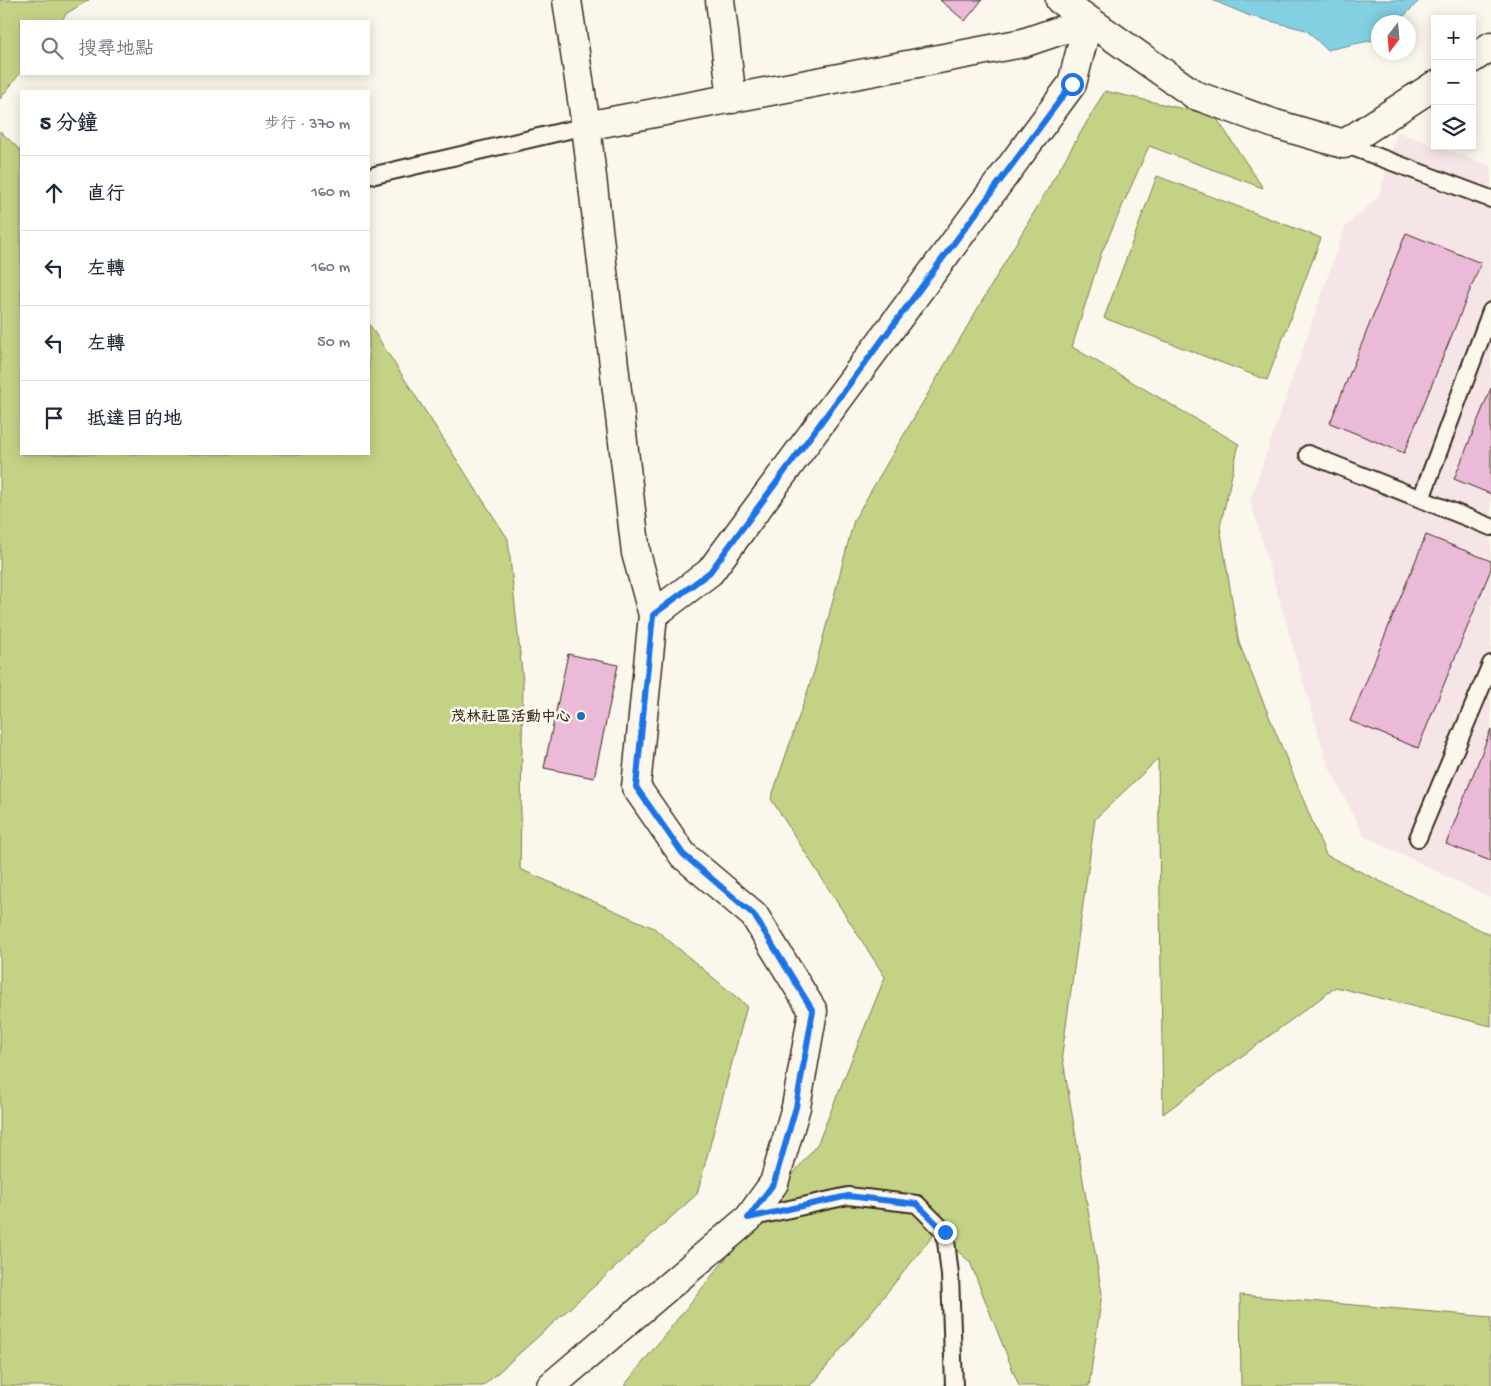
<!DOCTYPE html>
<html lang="zh-TW">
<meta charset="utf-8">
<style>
:root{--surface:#fff;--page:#f2f2f3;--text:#1f2937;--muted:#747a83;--line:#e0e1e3}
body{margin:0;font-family:"Gochi Hand","LXGW WenKai TC",sans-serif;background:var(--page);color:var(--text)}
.controls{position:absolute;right:15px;top:15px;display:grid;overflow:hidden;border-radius:0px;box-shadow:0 2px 12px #0003}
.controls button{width:45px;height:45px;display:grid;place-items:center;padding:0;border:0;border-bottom:1px solid var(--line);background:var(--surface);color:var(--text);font:25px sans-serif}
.compass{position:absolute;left:1371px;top:15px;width:45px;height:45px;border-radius:50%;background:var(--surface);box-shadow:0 2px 12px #0003;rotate:196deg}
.stop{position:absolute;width:15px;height:15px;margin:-11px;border:4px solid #1a73e8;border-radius:50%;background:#fff}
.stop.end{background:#1a73e8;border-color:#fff;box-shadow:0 1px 5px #0008}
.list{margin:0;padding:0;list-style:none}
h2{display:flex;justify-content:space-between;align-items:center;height:65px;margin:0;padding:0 20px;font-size:21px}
h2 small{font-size:16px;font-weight:400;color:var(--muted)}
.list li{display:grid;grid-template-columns:32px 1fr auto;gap:15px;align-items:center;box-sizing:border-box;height:75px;padding:0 20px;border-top:1px solid var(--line)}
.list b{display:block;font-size:19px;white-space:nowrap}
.list em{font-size:16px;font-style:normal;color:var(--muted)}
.icon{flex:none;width:28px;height:28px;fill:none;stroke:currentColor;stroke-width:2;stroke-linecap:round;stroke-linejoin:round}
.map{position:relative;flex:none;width:1491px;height:1386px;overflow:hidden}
.search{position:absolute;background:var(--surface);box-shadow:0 2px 12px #0003;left:20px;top:20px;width:350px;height:55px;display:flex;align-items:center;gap:12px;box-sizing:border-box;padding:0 18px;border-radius:0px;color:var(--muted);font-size:19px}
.panel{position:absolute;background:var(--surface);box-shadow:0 2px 12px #0003;left:20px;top:90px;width:350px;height:365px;border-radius:0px}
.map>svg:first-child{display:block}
</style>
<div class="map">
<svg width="1491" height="1386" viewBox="0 0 1491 1386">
<rect width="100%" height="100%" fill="#fbf7ec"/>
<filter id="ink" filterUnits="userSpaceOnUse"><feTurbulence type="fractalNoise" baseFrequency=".02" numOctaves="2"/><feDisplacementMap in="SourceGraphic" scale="10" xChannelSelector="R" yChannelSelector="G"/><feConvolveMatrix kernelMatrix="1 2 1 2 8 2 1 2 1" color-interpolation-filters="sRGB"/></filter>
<g filter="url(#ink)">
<path fill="#f6e5e6" d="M1397,132L1491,166V898L1364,836L1327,763L1250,500L1345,227L1379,196Z"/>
<path fill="#c4d286" stroke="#807e52" d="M0,0H89L67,13L61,21H21V72L0,99Z
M1105,91L1215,116L1263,188L1149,146L1101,254L1072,347L1239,444L1220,527L1239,643L1326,855L1491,935V1026L1336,987L1163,1114L1158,759L1095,819L1062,1054L1102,1294L1089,1386H1019L970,1262L936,1232L811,1386H624L818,1143L885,977L771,799L814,672L854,520Z
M0,131L21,151V454H369V324L508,539L523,682L520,869L654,928L747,1006L697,1194L483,1386H0Z
M1157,176L1321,238L1267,380L1104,318Z
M1240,1295L1491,1317V1386H1241Z"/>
<path fill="#83d0e2" stroke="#668e94" d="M1212,0H1420L1398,22H1378V39L1327,50L1306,30L1250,16Z"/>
<path fill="#ecbad9" stroke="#3b2a1e" d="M940,0H982L965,21Z
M1406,233L1481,263L1404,453L1330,423Z
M1491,388V494L1454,479Z
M1426,535L1491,561V569L1418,748L1350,721Z
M568,654L618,665L594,778L544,768Z
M1491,729V861L1446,844Z"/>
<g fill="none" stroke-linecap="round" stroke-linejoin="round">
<defs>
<path id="service" d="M1344,144L1491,199
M375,175L586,126
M1308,454L1491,527
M1421,499L1491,311
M1418,838L1491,664
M749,1218L848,1196L917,1204L945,1232L950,1275L954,1386"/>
<path id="minor" d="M720,0L732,99
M586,126L1023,43L1088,21
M653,615L710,572L1072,84L1088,21
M551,1386L749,1218L774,1183L796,1107L813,1011L754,915L683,855L636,787L653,615L636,553L586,126L567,0"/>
<path id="tertiary" d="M1060,0L1195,95L1275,124L1344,144L1435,85
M1472,59L1491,46"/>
</defs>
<use href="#service" stroke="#3b2a1e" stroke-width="20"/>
<use href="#minor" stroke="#3b2a1e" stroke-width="31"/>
<use href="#tertiary" stroke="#3b2a1e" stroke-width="31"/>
<use href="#service" stroke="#fbf7ec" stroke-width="16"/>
<use href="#minor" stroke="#fbf7ec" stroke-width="28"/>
<use href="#tertiary" stroke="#fbf7ec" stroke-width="28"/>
</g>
</g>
<g fill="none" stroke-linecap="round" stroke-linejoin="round" filter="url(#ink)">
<path stroke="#1a73e8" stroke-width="6" d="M945,1232L917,1204L848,1196L748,1218L774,1183L796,1107L813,1011L754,915L683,854L636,787L653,615L710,572L1072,84"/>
</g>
<circle fill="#1f6fb2" stroke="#fbf7ec" stroke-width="2" cx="581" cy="716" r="5"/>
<g text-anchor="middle" stroke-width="5" stroke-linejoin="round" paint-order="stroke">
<g font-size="15" font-weight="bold" fill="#3b2a1e" stroke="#fbf7ec" text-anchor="end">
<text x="571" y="721">茂林社區活動中心</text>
</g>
</g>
</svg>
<div class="controls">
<button>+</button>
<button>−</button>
<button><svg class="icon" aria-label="layers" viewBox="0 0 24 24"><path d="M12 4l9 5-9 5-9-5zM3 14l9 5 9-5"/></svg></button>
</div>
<svg class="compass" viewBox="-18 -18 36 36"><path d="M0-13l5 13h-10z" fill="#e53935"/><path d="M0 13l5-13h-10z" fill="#747a83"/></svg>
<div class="stop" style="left:1072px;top:84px"></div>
<div class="stop end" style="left:945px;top:1232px"></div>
<div class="search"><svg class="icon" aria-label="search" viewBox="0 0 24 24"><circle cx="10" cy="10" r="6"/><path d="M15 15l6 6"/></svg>搜尋地點</div>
<section class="panel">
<h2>5 分鐘<small>步行 · 370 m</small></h2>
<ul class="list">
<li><svg class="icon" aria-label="ahead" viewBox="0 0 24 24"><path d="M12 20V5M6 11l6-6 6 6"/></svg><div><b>直行</b></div><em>160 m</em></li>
<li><svg class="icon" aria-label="left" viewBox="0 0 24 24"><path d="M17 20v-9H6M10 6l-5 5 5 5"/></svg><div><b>左轉</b></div><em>160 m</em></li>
<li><svg class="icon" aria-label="left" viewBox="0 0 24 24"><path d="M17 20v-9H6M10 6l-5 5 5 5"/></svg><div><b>左轉</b></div><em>50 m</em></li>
<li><svg class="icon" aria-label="arrive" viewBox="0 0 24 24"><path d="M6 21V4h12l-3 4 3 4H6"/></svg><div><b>抵達目的地</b></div></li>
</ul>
</section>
</div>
